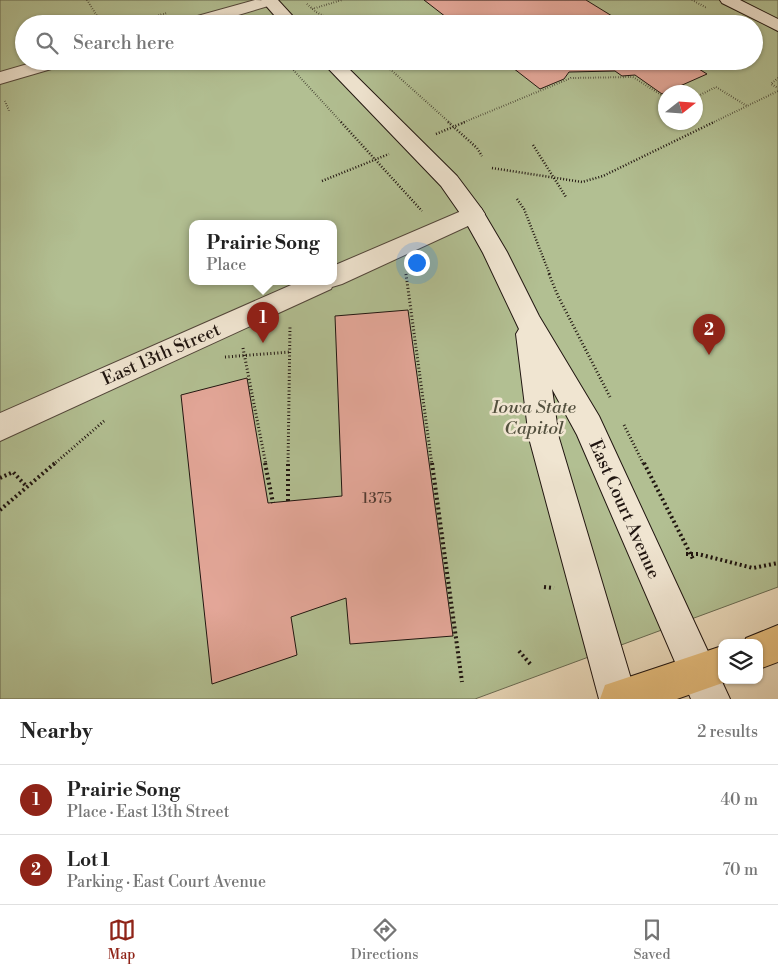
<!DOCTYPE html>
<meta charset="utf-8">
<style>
:root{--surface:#fff;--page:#f2f2f2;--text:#222;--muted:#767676;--line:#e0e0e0;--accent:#8f2418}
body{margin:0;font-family:"Libre Bodoni",serif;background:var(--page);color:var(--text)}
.controls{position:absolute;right:15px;bottom:15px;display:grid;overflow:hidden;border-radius:10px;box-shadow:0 1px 4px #0004}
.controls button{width:45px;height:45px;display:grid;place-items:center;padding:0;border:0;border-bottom:1px solid var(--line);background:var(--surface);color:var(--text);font:25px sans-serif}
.compass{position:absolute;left:658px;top:85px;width:45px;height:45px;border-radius:50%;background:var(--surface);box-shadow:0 1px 4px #0004;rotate:73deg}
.you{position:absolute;left:416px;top:262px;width:18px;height:18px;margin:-12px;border:4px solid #fff;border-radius:50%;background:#1a73e8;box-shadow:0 0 0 8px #1a73e833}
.badge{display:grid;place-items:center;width:32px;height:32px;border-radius:50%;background:var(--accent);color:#fff;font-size:16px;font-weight:700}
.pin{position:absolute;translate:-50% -41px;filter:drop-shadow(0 1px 2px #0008)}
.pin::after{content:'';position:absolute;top:26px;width:18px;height:15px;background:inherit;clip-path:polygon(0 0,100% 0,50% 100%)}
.popup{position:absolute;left:189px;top:220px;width:148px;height:65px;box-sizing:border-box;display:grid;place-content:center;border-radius:10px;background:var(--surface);filter:drop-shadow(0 1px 4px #0005);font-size:16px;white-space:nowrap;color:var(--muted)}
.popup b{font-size:19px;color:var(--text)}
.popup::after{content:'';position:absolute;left:50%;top:100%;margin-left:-10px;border:10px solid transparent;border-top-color:var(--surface)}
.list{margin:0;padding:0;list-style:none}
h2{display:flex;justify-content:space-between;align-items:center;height:65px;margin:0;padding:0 20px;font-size:21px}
h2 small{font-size:16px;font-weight:400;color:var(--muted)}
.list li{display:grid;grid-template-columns:32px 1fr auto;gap:15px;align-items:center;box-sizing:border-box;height:70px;padding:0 20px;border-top:1px solid var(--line)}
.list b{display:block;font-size:19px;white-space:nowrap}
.list p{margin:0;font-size:16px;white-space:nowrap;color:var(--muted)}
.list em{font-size:16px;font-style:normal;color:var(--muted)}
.icon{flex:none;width:28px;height:28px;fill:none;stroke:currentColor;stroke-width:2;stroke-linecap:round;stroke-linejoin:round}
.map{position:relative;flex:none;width:778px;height:699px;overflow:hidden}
.search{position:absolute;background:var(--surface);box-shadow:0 1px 4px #0004;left:15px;right:15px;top:15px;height:55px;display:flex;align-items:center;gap:12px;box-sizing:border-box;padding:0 18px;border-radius:28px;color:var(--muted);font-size:19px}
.sheet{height:205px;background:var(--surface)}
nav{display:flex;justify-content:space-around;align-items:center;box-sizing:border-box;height:70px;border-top:1px solid var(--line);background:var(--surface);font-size:14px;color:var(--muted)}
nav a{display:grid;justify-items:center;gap:2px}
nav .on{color:var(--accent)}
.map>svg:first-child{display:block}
</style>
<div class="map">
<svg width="778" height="699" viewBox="0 0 778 699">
<rect width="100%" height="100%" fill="#e8d7b8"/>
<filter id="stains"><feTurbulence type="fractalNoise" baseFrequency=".004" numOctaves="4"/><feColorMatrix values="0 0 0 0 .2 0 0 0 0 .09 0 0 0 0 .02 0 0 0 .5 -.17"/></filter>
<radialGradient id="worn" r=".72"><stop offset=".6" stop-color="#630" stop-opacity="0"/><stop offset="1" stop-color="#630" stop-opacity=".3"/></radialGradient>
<path fill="#b2bf92" stroke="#696a51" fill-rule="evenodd" d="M0,0H778V587L475,699H0ZM24,24H754V61H24ZM666,92H696V122H666ZM193,224H333V282H193Z"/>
<path fill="#e4a799" stroke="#201510" d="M424,0H586L625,24H455Z
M504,61H686L707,74L662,94L635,75L622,76L615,71L569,72L564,79L540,89Z
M408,310L453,636L350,644L346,598L291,617L297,655L212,684L181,395L247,378L268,503L342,496L335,316Z"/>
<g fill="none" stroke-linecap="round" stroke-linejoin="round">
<defs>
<path id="street" d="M255,0L277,1L275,4L208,24H181L183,20Z
M38,61H68L65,65L0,84V72Z
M473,206L481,208L485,214L481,220L342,284L332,287L331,289L0,441V413L298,282H333V266Z"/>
<path id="secondary" d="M261,0H278L300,24H282Z
M720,0H740L778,19V31L722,3Z
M321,61H341L457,176L481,208L507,252L539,316L599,416L730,699H691L577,435L552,389L559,438L637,699H599L529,438L516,334L519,329L483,253L464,219L441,186Z"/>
<path id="primary" d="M778,625V662L759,669V643H744L746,638Z
M722,646V680H731L677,699H600L605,685Z"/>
</defs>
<use href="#street" stroke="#52463a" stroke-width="2"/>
<use href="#secondary" stroke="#201510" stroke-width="2"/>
<use href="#primary" stroke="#201510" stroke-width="2"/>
<path stroke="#201510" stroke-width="2" stroke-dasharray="0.5 2" stroke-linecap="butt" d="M87,0L102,24
M692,0L707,8
M307,4L316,12L339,24
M312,9L342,0
M127,24L167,13
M285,61L342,123
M381,61L450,123
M82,67L103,61
M778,78L771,84L778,88
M696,97L716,87L747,106
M5,101L9,111
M462,123L571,78L633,77L666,98
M712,123L778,91"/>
<path stroke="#201510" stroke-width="2.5" stroke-dasharray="1 2" stroke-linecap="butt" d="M341,122L422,211
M448,122L477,148L482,156
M436,134L465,122
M533,145L566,197
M492,168L582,182L603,176L714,122
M322,181L389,154
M517,199L524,209L550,275"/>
<path stroke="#201510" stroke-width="3" stroke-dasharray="1 2.5" stroke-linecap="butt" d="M406,274L432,465
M549,274L558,296L610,397
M243,348L266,465
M225,357L290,352
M624,425L644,465
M53,465L104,421
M288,465L290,326"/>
<path stroke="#201510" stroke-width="4" stroke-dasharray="2 3" stroke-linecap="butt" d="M265,463L273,503
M432,463L462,682
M644,463L693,559
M0,478L13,472L27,487
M288,501V463
M0,510L55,463
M686,554H698L753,568L778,563
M544,587L554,588
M519,651L532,666"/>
<use href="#street" fill="#f0e5d1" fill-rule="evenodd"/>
<use href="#secondary" fill="#f0e5d1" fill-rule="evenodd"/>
<use href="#primary" fill="#e4bc7c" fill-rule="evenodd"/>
</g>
<g text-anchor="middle" stroke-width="5" stroke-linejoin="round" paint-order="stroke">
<g font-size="15" fill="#513a32">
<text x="377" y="503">1375</text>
</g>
<g font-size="18" fill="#201510" stroke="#f0e5d1">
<text transform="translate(161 354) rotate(-24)" y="6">East 13th Street</text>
<text transform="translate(625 509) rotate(66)" y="6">East Court Avenue</text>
</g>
<g font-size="18" font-style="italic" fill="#53503e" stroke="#f0e5d1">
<text x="534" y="413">Iowa State<tspan x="534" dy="21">Capitol</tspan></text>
</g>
</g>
<rect width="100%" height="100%" filter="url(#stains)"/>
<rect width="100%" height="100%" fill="url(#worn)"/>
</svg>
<div class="controls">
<button><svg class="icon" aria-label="layers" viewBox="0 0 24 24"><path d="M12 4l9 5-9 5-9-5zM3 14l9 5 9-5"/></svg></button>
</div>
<svg class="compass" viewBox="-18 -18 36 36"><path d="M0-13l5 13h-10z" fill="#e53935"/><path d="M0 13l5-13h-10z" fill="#767676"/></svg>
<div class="you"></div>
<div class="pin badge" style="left:263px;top:343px">1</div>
<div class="popup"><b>Prairie Song</b>Place</div>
<div class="pin badge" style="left:709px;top:355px">2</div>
<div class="search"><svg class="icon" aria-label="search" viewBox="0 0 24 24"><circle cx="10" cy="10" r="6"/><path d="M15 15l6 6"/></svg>Search here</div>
</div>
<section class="sheet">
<h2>Nearby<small>2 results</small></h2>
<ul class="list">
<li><span class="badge">1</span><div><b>Prairie Song</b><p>Place · East 13th Street</p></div><em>40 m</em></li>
<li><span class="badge">2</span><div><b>Lot 1</b><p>Parking · East Court Avenue</p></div><em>70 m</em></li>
</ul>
</section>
<nav>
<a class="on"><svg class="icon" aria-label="map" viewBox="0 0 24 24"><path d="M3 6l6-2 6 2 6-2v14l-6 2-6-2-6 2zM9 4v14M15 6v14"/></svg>Map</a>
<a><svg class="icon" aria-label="directions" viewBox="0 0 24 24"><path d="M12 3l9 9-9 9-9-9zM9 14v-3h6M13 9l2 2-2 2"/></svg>Directions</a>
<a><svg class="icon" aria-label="saved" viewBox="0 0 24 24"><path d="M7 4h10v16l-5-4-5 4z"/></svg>Saved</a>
</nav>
